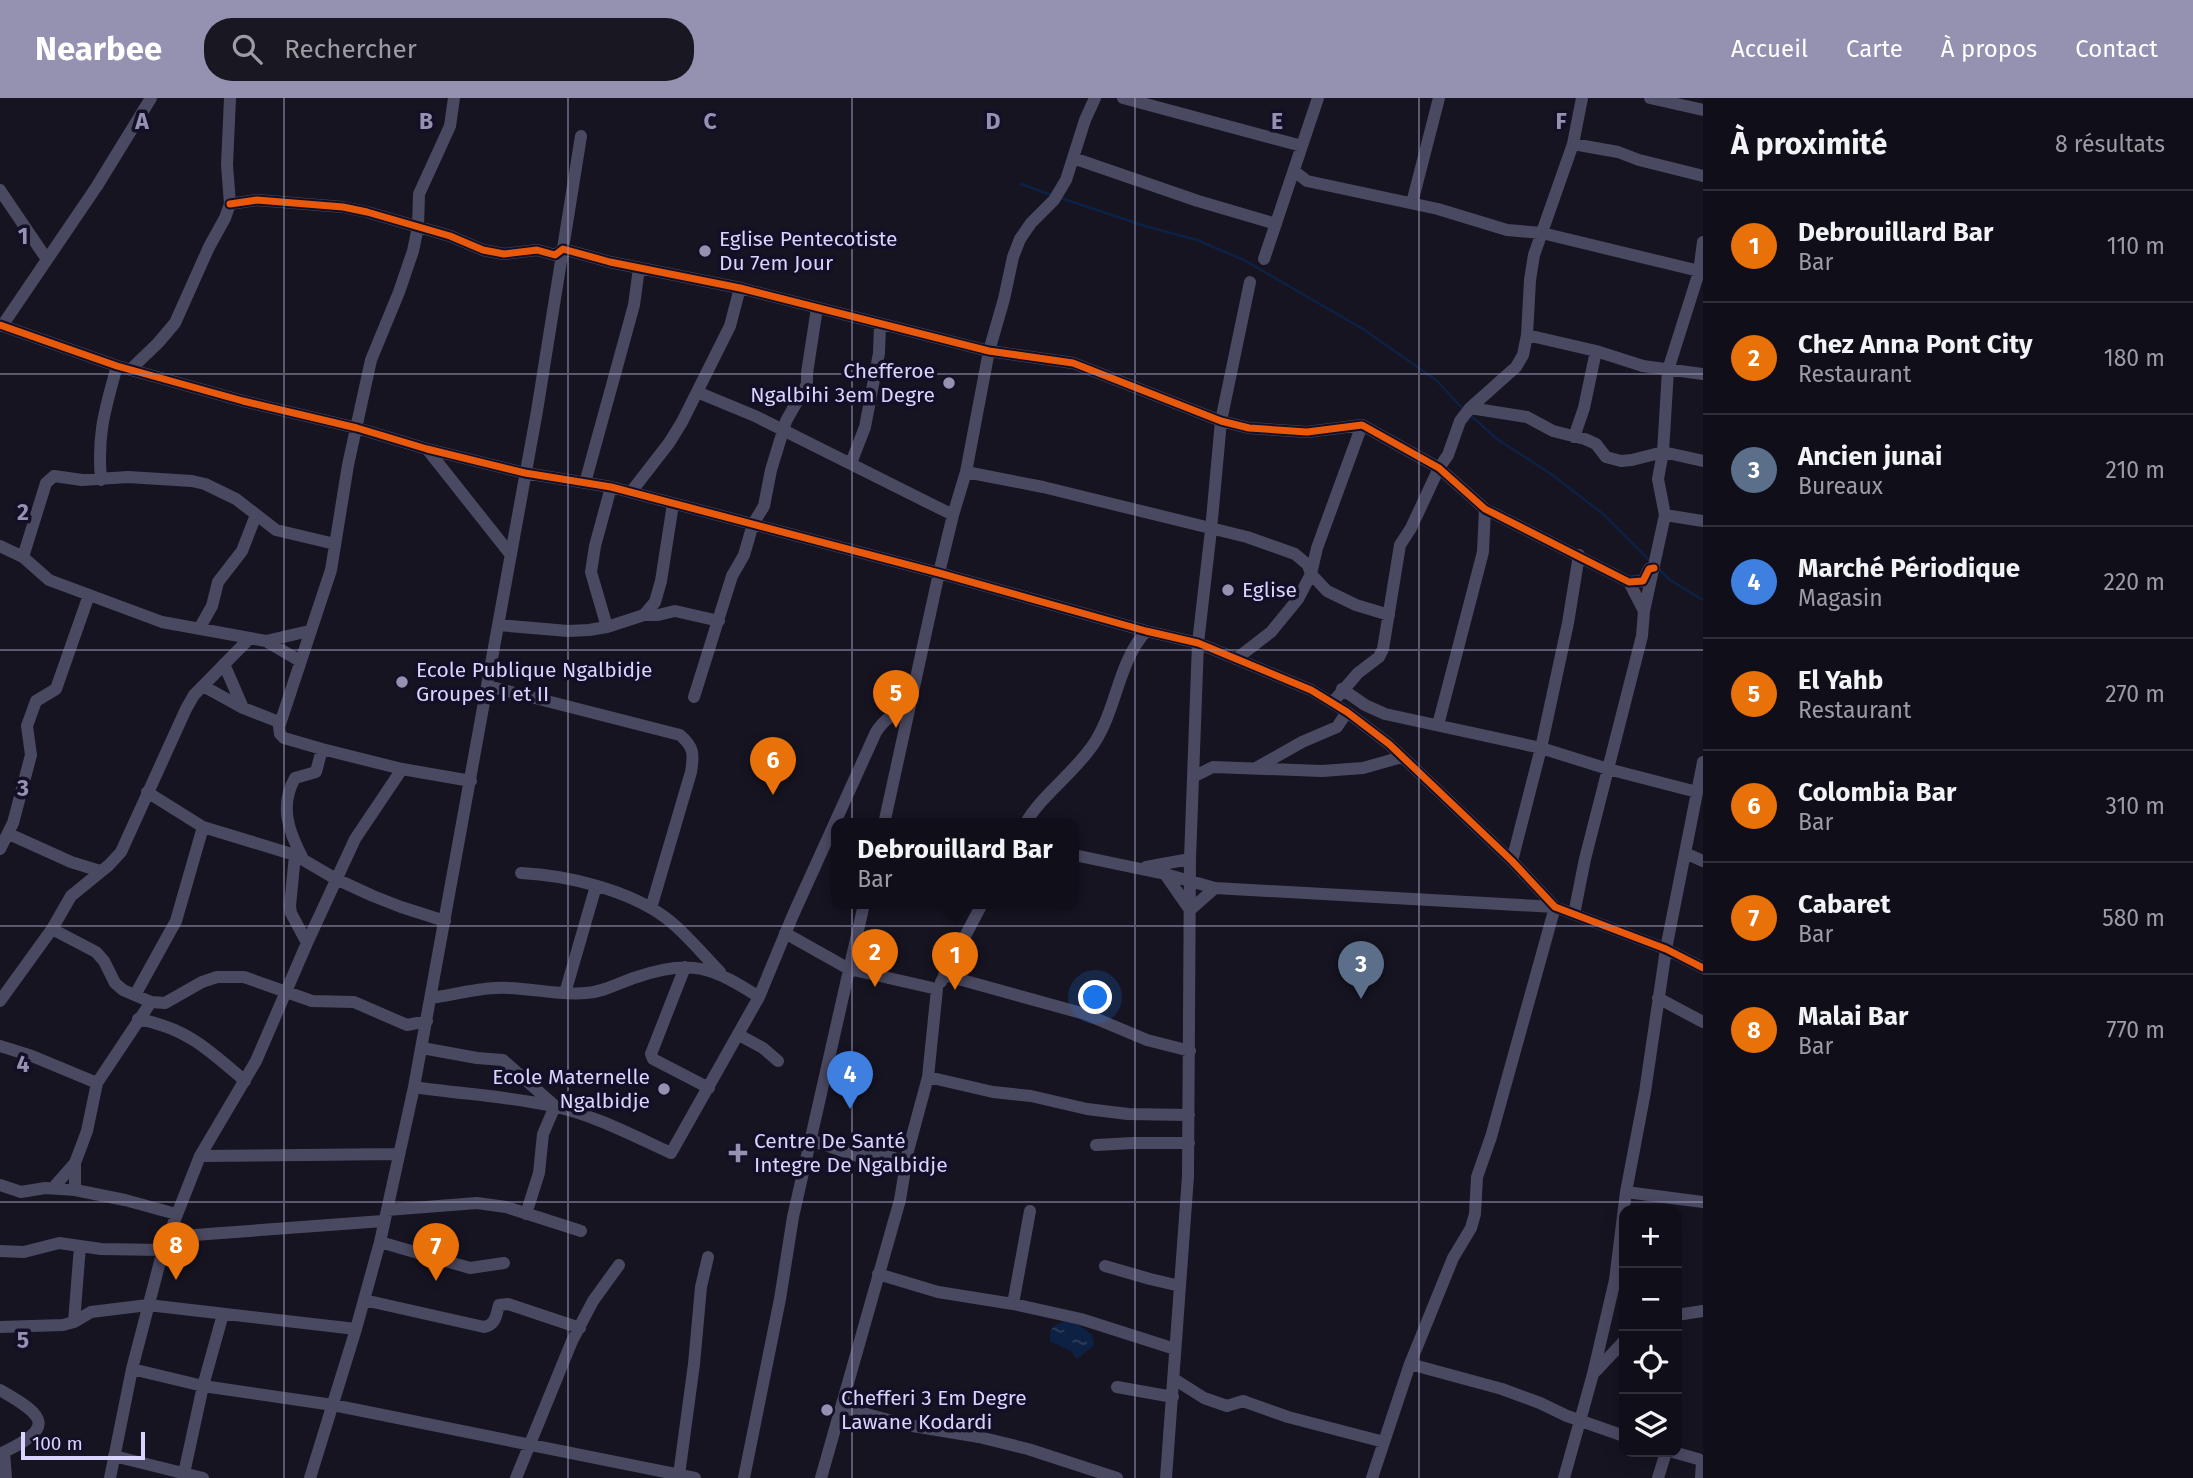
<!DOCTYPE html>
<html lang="fr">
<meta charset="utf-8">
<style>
:root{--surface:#100f19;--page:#191822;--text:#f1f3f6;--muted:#9c9ca2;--line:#302f38;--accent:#9591b1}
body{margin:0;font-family:"Fira Sans",sans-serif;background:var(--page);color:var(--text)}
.controls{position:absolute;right:21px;bottom:21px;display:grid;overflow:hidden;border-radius:14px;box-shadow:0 4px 18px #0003}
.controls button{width:63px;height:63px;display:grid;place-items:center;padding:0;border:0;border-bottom:2px solid var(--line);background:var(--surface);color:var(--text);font:35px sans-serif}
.scale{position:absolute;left:21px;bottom:18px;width:124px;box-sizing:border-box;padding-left:7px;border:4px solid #d9d4ff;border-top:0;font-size:19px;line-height:24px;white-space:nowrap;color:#d9d4ff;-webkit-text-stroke:5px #130f26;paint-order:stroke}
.you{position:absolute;left:1096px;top:900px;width:24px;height:24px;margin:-18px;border:5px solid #fff;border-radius:50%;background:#1a73e8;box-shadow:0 0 0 10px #1a73e833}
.badge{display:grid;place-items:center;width:46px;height:46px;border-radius:50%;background:var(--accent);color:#fff;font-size:23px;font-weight:700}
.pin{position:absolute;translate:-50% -58px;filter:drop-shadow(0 2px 4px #0008)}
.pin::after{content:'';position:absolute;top:37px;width:24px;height:21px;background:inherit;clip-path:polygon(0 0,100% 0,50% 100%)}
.popup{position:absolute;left:831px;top:720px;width:248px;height:91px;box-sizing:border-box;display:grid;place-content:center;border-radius:14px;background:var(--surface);filter:drop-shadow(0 2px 5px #0005);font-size:23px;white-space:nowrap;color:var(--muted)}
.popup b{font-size:26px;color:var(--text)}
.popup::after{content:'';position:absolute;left:50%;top:100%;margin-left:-14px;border:14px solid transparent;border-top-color:var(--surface)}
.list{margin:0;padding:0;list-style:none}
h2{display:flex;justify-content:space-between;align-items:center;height:91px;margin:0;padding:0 28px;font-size:30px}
h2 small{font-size:23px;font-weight:400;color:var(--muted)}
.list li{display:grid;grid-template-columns:46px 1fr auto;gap:21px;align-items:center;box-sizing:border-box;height:112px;padding:0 28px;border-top:2px solid var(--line)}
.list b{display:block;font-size:26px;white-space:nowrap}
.list p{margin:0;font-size:23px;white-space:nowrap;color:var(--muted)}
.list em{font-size:23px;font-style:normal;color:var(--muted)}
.icon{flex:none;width:38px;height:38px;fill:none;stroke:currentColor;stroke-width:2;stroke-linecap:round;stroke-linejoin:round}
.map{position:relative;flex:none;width:1703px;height:1380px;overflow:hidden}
header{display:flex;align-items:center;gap:42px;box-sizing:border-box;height:98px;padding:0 35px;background:var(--accent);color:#fff}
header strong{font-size:33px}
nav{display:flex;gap:38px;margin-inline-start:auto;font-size:24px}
.search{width:490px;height:63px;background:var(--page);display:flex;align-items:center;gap:18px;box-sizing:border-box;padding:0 24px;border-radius:28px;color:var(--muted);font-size:26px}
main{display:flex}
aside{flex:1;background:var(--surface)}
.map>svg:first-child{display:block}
</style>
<header>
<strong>Nearbee</strong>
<div class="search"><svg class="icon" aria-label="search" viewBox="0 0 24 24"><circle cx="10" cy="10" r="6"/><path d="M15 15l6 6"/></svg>Rechercher</div>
<nav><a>Accueil</a><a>Carte</a><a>À propos</a><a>Contact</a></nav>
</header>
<main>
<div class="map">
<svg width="1703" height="1380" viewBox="0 0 1703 1380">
<defs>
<pattern id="water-ripples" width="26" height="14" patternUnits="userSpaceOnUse" patternTransform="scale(1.75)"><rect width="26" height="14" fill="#0d2144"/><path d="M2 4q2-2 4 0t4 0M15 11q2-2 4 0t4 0" fill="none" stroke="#304060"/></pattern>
</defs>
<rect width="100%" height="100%" fill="#161421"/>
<path fill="url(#water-ripples)" d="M1071,1221L1092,1237L1094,1247L1077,1261L1071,1253L1050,1243C1049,1226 1057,1227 1071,1221Z"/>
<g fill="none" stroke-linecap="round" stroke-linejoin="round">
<path stroke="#0d2144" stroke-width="2.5" d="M1021,86L1051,97
M1061,100L1145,128L1197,142L1244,162L1363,231L1436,282L1465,313
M1470,317L1497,341L1554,378L1603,416L1649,462
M1659,471L1670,482L1703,502"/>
<path stroke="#4a4962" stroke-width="12" d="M454,0L450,28L419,96L418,129L413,153L399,194L371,262L348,367L331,472L279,629L280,636L284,640L322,651L402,671L471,683
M1123,0L1302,48
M1650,0L1703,12
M1573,46L1618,54L1639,62L1703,78
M1073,60L1198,103L1276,126
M1294,73L1307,83L1438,111L1507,132L1542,135L1703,174
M0,92L46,160
M1412,105L1439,0
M230,106L257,102L343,109L367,114L450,138L483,152L504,156L537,152L555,157L563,151L610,164L740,190L989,253L1073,265L1221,323L1249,330L1307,334L1362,327L1439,370L1485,411L1629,484L1643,483L1649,471L1654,470
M1264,161L1318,0
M0,227L117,268L243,303L357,330L427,351L525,375L611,389L939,475L1146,533L1198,545L1311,592L1347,614L1389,646L1512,763L1555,809L1666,851L1703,870
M2,228L97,88L151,0
M1527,237L1596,253L1643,268L1703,276
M131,271L158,245L175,225L209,149L225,120L230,106L227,67L230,0
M697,294L755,318L953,417
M1470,310L1527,319L1553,333L1585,341L1596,346L1606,359L1621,363L1632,362L1663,354L1703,363
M1574,339L1584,310L1596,253
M427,351L511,457
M851,365L865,329L879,255L880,226
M966,374L1043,389L1247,439L1295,456L1308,467L1311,476
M101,382C97,335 105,312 117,268
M585,385L634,207L639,170
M631,394L669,345L682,324L730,228L740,190
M1665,417L1703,423
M0,448L23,459L49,482L162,524L266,543L300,563
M23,459L46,385L54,378L82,382L128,379L192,383L205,386L236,401L276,432L335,446
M1311,476L1317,450L1362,327
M1629,484L1644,513
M644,517L655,504L661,483L673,406
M498,527L568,533L589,532L607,529L644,517H658L675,513L719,523
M607,529L591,474L595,448L611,389
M199,531L212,508L218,484L242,453L256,417
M266,543L309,533
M1236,561L1271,534L1298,501L1311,476L1327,493L1356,507L1389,517
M224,566L243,610
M203,588L243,610L279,624
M488,588L680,637C694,649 694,656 691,674L651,810
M1342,591L1365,607L1385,616L1541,650L1608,671L1697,694
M694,599L732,478L744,457L753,426L764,408L771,372L786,323L807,286V275L817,210
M1332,605L1358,575L1379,559L1383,551L1400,447L1411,430L1439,370L1448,357L1460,323L1470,310L1516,269L1523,257L1527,237L1530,182L1534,157L1573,46L1582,0
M1438,627L1483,454L1485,411
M1256,670L1302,644L1337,629L1347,614
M1193,679L1213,669L1322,673L1363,670L1402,659
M147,694L203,729L295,757L336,781L373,798L401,809L445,823
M884,726L939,475L953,417L966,374L989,253L1004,201L1013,159L1020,141L1031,125L1054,102L1066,82L1085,22L1095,0
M1025,726C1043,695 1075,675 1095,644C1117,609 1118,565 1146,533
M9,736L71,764L100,773
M0,751L13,725L31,657L27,628L36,603L56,591L89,497
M1685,755L1703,763
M295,757L290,808L291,815L307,845
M1074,757L1165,776L1215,790
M302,759C289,734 279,708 295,680L316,674L322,651
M1512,763L1541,650L1568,525L1579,457
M1146,769L1190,761
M521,775C566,777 629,792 666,820C685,834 703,857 720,874
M1165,776L1190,812L1215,790L1555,809L1491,1039L1477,1079L1475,1116L1471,1130L1453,1160L1410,1266L1372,1380
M1574,816L1585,761L1642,538L1644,513L1665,417L1658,381L1663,354L1668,272L1699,174L1703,144
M52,831L96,854L104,863L115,885L123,892L151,904L165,905L202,884L217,879H244L312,903L354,904L407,927L427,923
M785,835L849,871L937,891L928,979L908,1053L900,1102L821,1380
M685,869L651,956L653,961L709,990
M944,877L1085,916L1147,942L1190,953
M941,884L982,806
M565,895L596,788
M135,897L176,823L203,729
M431,900C452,897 474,891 495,890C525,888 556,898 586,895C605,894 620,884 637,879C692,860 713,870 759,899
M1658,900L1703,924
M0,903L52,831L71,798L109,767L121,754L186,611L194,597L250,540
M138,921C187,930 209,952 245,983
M739,937L763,950L778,963
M0,948L32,958L97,985
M422,950L477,960L503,962L555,1008L543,1036L539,1075L526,1116
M928,979L993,994L1031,998L1087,1011L1128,1016L1189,1017
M414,989C460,996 507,998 552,1008C592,1016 634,1038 671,1055L759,899L793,817L876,634C885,620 895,615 910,608
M810,1042L861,1059L873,1053L906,1064
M1096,1047L1133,1045H1189
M200,1058L399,1056
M0,1087L21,1094L45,1090L75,1092L125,1102L176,1116
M53,1090L75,1065
M75,1092V1065L87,1033L97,985L151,904
M1626,1094L1703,1104
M387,1112L477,1105L506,1109L581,1133
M167,1139L383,1123
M380,1144L470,1170L504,1165
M0,1153L24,1154L59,1145L101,1151L163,1152
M1105,1168L1150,1181L1180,1188
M878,1176L938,1194L1013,1206L1081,1221L1175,1251
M364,1202L484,1229C496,1227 496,1217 499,1207L508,1206L580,1230
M1013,1206L1030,1113
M1677,1217L1703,1213
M74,1224L80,1148
M0,1229L63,1227L74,1224L91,1214L148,1207L356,1231
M1410,1266L1502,1291L1540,1305L1567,1318L1624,1338
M132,1271L203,1288L333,1307L695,1380
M1596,1273L1624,1243
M1174,1281L1204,1300L1227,1308L1243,1303L1288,1319L1384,1344
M1117,1289L1173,1299
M0,1292C48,1319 55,1330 0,1356
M841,1309L907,1327L979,1339L1028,1351L1117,1380
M4,1354L6,1380
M1673,1354L1698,1361L1703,1364
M114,1358L203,1380
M679,1377L694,1266L701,1189L708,1159
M110,1380L132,1271L163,1152L200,1058L256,963L307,845L355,741L402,671
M183,1380L203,1288L223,1216
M310,1380L356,1231L380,1144L414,989L537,313L581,38
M516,1380L572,1243L593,1203L619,1167
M744,1380L780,1201L793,1119L864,806
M1166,1380L1188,1078L1190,761L1198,545L1211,432L1221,323L1250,184
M1564,1380L1593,1276L1615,1182L1626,1094L1645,994L1666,851L1703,664
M1658,1380L1666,1354
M1701,1380L1702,1364"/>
<defs>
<path id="cycleway" d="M230,106L257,102L343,109L367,114L450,138L483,152L504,156L537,152L555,157L563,151L610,164L740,190L989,253L1073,265L1221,323L1249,330L1307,334L1362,327L1439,370L1485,411L1629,484L1643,483L1649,471L1654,470
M0,227L117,268L243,303L357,330L427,351L525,375L611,389L939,475L1146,533L1198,545L1311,592L1347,614L1389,646L1512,763L1555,809L1666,851L1703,870"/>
</defs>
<use href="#cycleway" stroke="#130f26" stroke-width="11"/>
<use href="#cycleway" stroke="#e8590c" stroke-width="7"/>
</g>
<path fill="none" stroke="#9591b1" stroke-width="2" stroke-opacity="0.55" d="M284,0V1380M568,0V1380M852,0V1380M1135,0V1380M1419,0V1380M0,276H1703M0,552H1703M0,828H1703M0,1104H1703"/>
<g fill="#9591b1" stroke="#130f26" stroke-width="2.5">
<circle cx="705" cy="153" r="7"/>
<circle cx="949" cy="285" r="7"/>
<circle cx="1228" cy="492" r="7"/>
<circle cx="402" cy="584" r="7"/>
<circle cx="664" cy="991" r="7"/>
<path d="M734.5 1044.5h7v7h7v7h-7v7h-7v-7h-7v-7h7z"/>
<circle cx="827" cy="1312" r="7"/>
</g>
<g text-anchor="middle" stroke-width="7" stroke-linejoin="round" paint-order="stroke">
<g font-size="21" fill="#d9d4ff" stroke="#130f26" text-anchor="start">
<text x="719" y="148">Eglise Pentecotiste<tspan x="719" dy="24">Du 7em Jour</tspan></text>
<text x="935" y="280" text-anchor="end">Chefferoe<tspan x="935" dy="24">Ngalbihi 3em Degre</tspan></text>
<text x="1242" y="499">Eglise</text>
<text x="416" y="579">Ecole Publique Ngalbidje<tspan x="416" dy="24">Groupes I et II</tspan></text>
<text x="650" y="986" text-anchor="end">Ecole Maternelle<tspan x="650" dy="24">Ngalbidje</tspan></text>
<text x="754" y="1050">Centre De Santé<tspan x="754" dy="24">Integre De Ngalbidje</tspan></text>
<text x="841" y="1307">Chefferi 3 Em Degre<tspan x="841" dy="24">Lawane Kodardi</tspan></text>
</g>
</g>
<g font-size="23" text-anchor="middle" font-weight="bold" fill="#9591b1" stroke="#130f26" stroke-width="7" stroke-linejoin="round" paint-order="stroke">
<text x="142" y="31">A</text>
<text x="426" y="31">B</text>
<text x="710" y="31">C</text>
<text x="993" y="31">D</text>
<text x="1277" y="31">E</text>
<text x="1561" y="31">F</text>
<text x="23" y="146">1</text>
<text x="23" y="422">2</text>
<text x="23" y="698">3</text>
<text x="23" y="974">4</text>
<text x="23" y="1250">5</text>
</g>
</svg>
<div class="controls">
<button>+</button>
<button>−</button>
<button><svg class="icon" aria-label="locate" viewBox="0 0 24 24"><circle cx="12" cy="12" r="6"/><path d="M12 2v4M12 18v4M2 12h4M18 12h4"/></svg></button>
<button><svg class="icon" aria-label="layers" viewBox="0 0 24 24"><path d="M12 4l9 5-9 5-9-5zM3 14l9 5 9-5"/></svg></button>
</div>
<div class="scale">100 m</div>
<div class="you"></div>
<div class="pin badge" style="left:955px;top:892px;background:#e8710a">1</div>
<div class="popup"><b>Debrouillard Bar</b>Bar</div>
<div class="pin badge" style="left:875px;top:889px;background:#e8710a">2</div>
<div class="pin badge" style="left:1361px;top:901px;background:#5c6f8a">3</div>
<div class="pin badge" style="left:850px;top:1011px;background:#3f7fe0">4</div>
<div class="pin badge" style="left:896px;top:630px;background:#e8710a">5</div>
<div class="pin badge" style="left:773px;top:697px;background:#e8710a">6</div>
<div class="pin badge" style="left:436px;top:1183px;background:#e8710a">7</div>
<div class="pin badge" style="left:176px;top:1182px;background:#e8710a">8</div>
</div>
<aside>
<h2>À proximité<small>8 résultats</small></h2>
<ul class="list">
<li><span class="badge" style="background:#e8710a">1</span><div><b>Debrouillard Bar</b><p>Bar</p></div><em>110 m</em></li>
<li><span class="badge" style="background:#e8710a">2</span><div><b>Chez Anna Pont City</b><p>Restaurant</p></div><em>180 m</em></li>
<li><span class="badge" style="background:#5c6f8a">3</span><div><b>Ancien junai</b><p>Bureaux</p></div><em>210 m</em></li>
<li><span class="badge" style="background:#3f7fe0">4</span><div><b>Marché Périodique</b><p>Magasin</p></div><em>220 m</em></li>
<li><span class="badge" style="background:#e8710a">5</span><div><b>El Yahb</b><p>Restaurant</p></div><em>270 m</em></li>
<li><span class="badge" style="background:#e8710a">6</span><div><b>Colombia Bar</b><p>Bar</p></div><em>310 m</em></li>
<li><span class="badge" style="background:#e8710a">7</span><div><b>Cabaret</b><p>Bar</p></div><em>580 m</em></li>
<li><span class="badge" style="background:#e8710a">8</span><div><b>Malai Bar</b><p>Bar</p></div><em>770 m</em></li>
</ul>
</aside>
</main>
